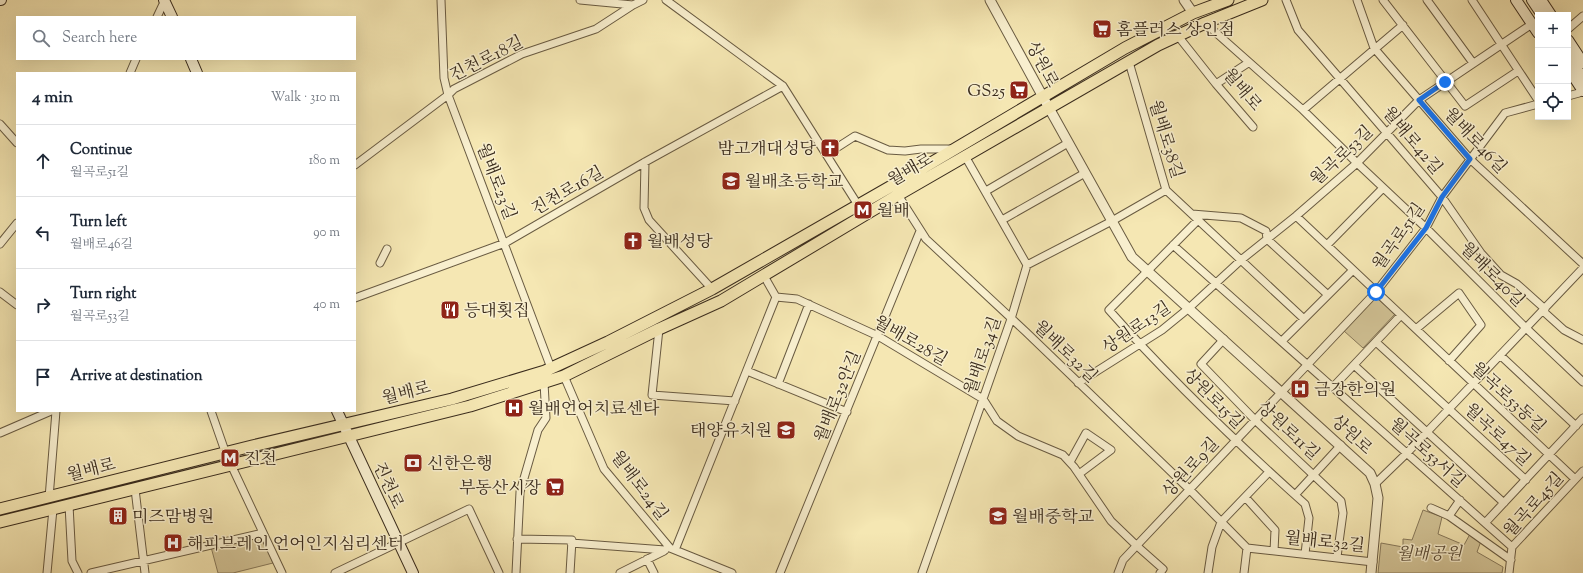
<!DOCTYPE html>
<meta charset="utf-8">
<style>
:root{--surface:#fff;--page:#f2f2f3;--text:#1f2937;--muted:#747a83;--line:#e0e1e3}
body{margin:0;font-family:"Sorts Mill Goudy","Noto Serif KR",serif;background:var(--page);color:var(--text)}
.controls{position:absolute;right:12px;top:12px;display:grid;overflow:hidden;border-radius:0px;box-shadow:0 4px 16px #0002}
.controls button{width:36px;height:36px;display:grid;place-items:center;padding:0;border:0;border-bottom:1px solid var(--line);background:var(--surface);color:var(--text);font:20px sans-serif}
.stop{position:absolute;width:12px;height:12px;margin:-9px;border:3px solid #1a73e8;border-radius:50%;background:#fff}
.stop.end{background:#1a73e8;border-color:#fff;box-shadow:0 1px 4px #0008}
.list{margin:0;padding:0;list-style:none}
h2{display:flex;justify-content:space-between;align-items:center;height:52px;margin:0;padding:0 16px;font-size:17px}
h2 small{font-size:13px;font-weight:400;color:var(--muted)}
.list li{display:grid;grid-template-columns:26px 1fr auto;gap:12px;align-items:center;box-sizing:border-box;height:72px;padding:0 16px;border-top:1px solid var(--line)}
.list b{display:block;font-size:15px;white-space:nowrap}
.list p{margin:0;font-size:13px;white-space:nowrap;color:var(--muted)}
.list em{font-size:13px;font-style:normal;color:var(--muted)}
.icon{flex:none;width:22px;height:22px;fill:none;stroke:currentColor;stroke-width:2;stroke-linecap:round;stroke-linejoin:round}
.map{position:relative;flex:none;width:1583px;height:573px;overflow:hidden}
.search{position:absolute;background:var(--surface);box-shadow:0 4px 16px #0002;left:16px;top:16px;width:340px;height:44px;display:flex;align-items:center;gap:10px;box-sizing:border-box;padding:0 14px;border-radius:0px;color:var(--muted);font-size:15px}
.panel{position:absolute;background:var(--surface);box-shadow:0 4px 16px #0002;left:16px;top:72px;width:340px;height:340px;border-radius:0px}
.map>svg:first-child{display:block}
</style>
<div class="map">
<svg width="1583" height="573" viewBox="0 0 1583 573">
<rect width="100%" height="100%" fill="#f5e7b3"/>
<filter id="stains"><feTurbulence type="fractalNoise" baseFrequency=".005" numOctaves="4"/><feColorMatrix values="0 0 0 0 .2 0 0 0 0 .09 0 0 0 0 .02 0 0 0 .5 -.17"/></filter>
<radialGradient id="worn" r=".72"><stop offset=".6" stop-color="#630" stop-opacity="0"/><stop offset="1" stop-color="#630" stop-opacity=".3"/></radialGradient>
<path fill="#d5c79a" stroke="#887a5c" d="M1376,297L1395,314L1363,348L1344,331Z
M1423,510L1442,517L1438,534L1464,545L1470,534L1481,541L1477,552L1503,567L1502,573H1378L1381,543L1403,547V539L1412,540Z
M261,535L273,563L233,573H218L211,547Z"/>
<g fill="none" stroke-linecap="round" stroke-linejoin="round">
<defs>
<path id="minor" d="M441,0L444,78L448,95L551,368
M580,0L633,5
M666,0L783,86L858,205
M1286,0L1298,30L1442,197L1481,253L1501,275L1517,284L1545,309
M1357,0L1374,48L1470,159L1583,264
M1383,0L1465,106L1518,71
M1427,0L1473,63
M1472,0L1538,100
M157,17L165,0
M1205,23L1303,110L1357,163L1426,228L1526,328L1583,382
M1568,29L1583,16
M1178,36L1216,84L1253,127
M1129,62L1166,190L1304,319
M130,73L136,59
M1216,84L1248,63
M1568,96L1579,93
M1303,110L1403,25
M0,124L17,143
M827,154L855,136L888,150L905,151L921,149H952
M645,162L644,208L649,220L712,289
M355,165L448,95L454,89L522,54L596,29L633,5L643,0
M986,191L1068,143
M898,195L926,239L1026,332L1190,490L1247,548L1373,562
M1192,214L1241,218L1266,231L1267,239L1328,295
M1296,216L1575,479
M1002,220L1085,173
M1198,220L1109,310C1170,379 1237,443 1305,504L1309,518L1305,554
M0,244L17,223
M1173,245L1512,547
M1327,245L1383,188
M380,263L387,249
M1027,265L1112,221L1166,190
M764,276L776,297
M0,292L17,305
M776,297L797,299L878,336L983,399L997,421L1018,436L1063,455L1074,467L1111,521L1137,546L1163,569L1160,573
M355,298L505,243L645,162L783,86
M1543,311L1564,330L1583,340
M659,329L652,395L735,401
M1416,329L1459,293L1481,325L1449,361
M1224,339L1201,364L1255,420L1341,501L1343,513L1337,557
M1282,341L1353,270
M1376,342L1526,480
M1500,355L1576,426
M1354,365L1504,503
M747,371L847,412
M564,376L604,469L670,548L732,573
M1078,383L1162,330L1189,308L1241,260L1296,216L1357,163L1419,100L1532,24
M778,384L809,304
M1333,387L1401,315
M211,411L226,454L282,573
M0,433L51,411
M1070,462L1086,433L1111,450L1079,474
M1375,484L1407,453L1583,268
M135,489L145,573
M1295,495L1341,445
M49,498L56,411
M1246,498L1275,530L1274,551
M69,505L72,561L78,573
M1431,508L1449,516L1511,560
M1449,516L1460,500
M1485,523L1583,418
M517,539L572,540L570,573
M571,543L665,550
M675,550L776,297
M647,559L654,573
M47,573L53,509
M91,573L263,533
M335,573L469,509L499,573
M516,573L520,492L538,430L546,418L544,383
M620,573L664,551
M780,573L920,231
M922,573L1011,319L1027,265L965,156
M1118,573L1123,560L1376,292L1426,228L1442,197L1505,113L1538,104
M1208,573L1212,547L1221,522L1269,472
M1244,573L1247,548
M1509,573L1512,547L1583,471"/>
<path id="tertiary" d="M990,0L1049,108L1132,257L1370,473L1375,484L1378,498L1371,573
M1184,0L1193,13"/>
<path id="secondary" d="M0,0H1
M164,0L172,17
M1516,0L1538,33
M1532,0L1542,15
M1541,0L1551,15
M1568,40L1583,63
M1568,54L1583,79
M191,59L197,73
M1568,68L1583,91
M337,411L413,573"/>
<path id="primary" d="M0,509L252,446L452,399L545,371L608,342L712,289L916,172L1125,48L1193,13L1228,0
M0,522L470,406L564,376L659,329L721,301L898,195L1158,45L1205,23L1262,0"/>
</defs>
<use href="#minor" stroke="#695b42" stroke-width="9"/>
<use href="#tertiary" stroke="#695b42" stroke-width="11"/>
<use href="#secondary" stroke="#3a2c1d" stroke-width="12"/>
<use href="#primary" stroke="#3a2c1d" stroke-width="13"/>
<use href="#minor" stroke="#f8efce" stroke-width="7"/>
<use href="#tertiary" stroke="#f8efce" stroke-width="9"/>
<use href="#secondary" stroke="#f8efce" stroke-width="10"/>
<use href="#primary" stroke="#f5e7b3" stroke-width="11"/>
</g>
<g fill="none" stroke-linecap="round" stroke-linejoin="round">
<path stroke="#1a73e8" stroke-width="5" d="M1376,292L1426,228L1442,197L1470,159L1419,100L1445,82"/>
</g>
<defs>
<symbol id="supermarket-square" viewBox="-11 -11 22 22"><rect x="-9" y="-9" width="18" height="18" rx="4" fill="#8f2418" stroke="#f8efce"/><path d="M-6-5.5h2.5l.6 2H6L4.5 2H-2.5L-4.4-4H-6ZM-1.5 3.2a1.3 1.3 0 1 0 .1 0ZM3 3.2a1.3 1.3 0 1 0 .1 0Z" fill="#fff"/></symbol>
<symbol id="church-square" viewBox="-11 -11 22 22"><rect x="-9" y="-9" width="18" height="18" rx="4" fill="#8f2418" stroke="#f8efce"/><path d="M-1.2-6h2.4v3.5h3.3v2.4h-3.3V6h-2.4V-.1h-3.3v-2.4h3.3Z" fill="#fff"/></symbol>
<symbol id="school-square" viewBox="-11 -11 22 22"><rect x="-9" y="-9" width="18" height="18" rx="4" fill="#8f2418" stroke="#f8efce"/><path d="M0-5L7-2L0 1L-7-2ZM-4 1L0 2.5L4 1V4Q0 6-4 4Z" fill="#fff"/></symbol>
<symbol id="metro-square" viewBox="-11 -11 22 22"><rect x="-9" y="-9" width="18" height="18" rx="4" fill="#8f2418" stroke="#f8efce"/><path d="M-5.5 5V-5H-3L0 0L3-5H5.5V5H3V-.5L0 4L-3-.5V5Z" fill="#fff"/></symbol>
<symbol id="restaurant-square" viewBox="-11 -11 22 22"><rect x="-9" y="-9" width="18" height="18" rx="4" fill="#8f2418" stroke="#f8efce"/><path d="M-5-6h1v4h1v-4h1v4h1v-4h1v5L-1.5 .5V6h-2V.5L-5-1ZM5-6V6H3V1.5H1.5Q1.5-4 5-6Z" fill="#fff"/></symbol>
<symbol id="hospital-square" viewBox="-11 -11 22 22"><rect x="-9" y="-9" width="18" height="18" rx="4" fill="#8f2418" stroke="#f8efce"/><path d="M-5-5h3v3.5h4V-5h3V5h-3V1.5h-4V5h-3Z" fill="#fff"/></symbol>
<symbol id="bank-square" viewBox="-11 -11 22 22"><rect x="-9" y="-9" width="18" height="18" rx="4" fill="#8f2418" stroke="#f8efce"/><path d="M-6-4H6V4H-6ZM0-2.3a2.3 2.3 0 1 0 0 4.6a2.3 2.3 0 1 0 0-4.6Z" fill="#fff"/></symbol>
<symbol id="building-square" viewBox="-11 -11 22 22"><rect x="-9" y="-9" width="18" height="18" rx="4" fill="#8f2418" stroke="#f8efce"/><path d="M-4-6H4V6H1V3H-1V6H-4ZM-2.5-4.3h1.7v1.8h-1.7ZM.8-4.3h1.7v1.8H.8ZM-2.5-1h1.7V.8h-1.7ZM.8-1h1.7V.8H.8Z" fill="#fff"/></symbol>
</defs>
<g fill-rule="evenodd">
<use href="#supermarket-square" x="1091" y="18" width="22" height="22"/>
<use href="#supermarket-square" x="1008" y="79" width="22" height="22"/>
<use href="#church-square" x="819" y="137" width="22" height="22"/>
<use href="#school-square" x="720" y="170" width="22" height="22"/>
<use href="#metro-square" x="852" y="199" width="22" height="22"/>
<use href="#church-square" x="622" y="230" width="22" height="22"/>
<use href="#restaurant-square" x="439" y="299" width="22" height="22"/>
<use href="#hospital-square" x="1289" y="378" width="22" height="22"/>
<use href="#hospital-square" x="503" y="397" width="22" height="22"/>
<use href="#school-square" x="775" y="419" width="22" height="22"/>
<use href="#metro-square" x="219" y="447" width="22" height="22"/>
<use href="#bank-square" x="402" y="452" width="22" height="22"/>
<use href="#supermarket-square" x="544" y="476" width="22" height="22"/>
<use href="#building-square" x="107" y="505" width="22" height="22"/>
<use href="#school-square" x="987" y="505" width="22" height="22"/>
<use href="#hospital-square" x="162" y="532" width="22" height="22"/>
</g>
<g text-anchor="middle" stroke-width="3" stroke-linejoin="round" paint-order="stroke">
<g font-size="17" fill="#3a2c1d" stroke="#f8efce" text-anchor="start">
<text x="1116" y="35">홈플러스 상인점</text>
<text x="1005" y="96" text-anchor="end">GS25</text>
<text x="816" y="154" text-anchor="end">밤고개대성당</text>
<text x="745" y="187">월배초등학교</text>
<text x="877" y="216">월배</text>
<text x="647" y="247">월배성당</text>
<text x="464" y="316">등대횟집</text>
<text x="1314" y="395">금강한의원</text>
<text x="528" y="414">월배언어치료센타</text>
<text x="772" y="436" text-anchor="end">태양유치원</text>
<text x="244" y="464">진천</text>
<text x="427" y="469">신한은행</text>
<text x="541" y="493" text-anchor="end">부동산시장</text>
<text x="132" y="522">미즈맘병원</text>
<text x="1012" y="522">월배중학교</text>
<text x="187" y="549">해피브레인 언어인지심리센터</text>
</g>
<g font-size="17" fill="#3a2c1d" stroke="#f8efce">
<text transform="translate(486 58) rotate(-27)" y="6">진천로18길</text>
<text transform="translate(1043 64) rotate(62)" y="6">상원로</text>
<text transform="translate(1243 89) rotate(50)" y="6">월배로</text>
<text transform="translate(1167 139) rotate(73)" y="6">월배로38길</text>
<text transform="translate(1413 140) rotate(50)" y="6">월배로42길</text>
<text transform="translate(1476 140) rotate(47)" y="6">월배로46길</text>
<text transform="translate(1341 155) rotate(-43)" y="6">월곡로53길</text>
<text transform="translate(910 169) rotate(-30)" y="6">월배로</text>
<text transform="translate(497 181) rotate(69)" y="6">월배로23길</text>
<text transform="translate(567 190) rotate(-30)" y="6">진천로16길</text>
<text transform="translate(1398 236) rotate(-55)" y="6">월곡로51길</text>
<text transform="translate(1493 274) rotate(45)" y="6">월배로40길</text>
<text transform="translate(1136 327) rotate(-34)" y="6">상원로13길</text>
<text transform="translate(911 340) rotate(30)" y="6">월배로28길</text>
<text transform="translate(1066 351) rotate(44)" y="6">월배로32길</text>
<text transform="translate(982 355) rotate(-71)" y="6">월배로34길</text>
<text transform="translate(406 392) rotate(-14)" y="6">월배로</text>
<text transform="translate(837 396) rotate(-68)" y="6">월배로32안길</text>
<text transform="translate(1509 397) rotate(43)" y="6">월곡로53동길</text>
<text transform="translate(1214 398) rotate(45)" y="6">상원로15길</text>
<text transform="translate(1289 430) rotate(43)" y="6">상원로11길</text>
<text transform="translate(1352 434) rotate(43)" y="6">상원로</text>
<text transform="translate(1498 434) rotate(43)" y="6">월곡로47길</text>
<text transform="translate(1428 452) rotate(42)" y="6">월곡로53서길</text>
<text transform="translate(1190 467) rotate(-47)" y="6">상원로9길</text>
<text transform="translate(91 469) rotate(-14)" y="6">월배로</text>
<text transform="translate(389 485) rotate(65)" y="6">진천로</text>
<text transform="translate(640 485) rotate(53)" y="6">월배로24길</text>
<text transform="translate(1533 504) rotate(-48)" y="6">월곡로45길</text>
<text transform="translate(1325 541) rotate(6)" y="6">월배로32길</text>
</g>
<g font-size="17" font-style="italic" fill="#594b36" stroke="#f8efce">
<text x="1429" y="559">월배공원</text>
</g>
</g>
<rect width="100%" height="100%" filter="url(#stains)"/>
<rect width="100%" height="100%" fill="url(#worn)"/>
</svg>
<div class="controls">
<button>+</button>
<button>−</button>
<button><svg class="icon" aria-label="locate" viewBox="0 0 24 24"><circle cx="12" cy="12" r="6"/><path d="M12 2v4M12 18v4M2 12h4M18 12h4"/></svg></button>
</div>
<div class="stop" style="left:1376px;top:292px"></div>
<div class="stop end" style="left:1445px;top:82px"></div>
<div class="search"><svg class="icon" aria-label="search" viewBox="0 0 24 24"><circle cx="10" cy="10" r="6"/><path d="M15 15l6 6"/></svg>Search here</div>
<section class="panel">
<h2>4 min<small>Walk · 310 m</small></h2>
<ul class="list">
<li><svg class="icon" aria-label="ahead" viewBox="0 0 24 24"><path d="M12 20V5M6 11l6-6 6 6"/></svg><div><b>Continue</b><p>월곡로51길</p></div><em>180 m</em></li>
<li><svg class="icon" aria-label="left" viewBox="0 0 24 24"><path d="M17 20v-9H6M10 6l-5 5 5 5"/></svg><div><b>Turn left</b><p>월배로46길</p></div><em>90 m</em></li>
<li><svg class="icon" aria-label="right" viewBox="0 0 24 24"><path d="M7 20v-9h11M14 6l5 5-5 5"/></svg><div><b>Turn right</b><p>월곡로53길</p></div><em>40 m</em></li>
<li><svg class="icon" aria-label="arrive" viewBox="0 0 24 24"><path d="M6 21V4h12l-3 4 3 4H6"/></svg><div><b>Arrive at destination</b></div></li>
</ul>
</section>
</div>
